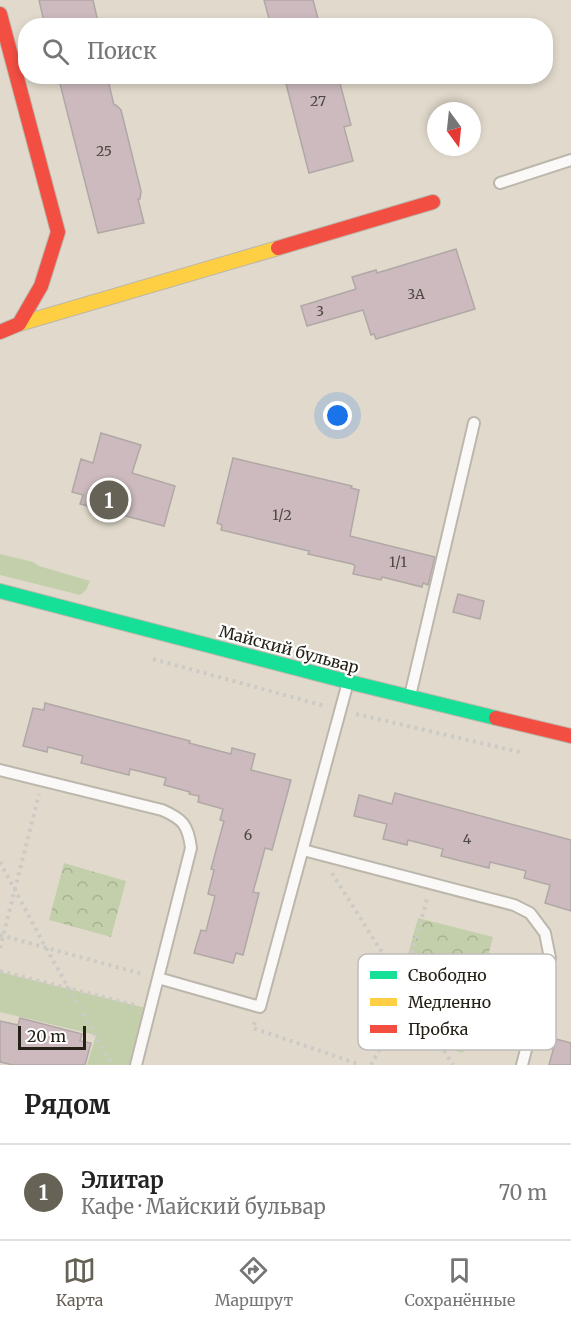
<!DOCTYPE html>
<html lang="ru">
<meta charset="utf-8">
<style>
:root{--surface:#fff;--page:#f2f2f2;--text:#222;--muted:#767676;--line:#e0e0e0;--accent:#676256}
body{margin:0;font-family:Merriweather,serif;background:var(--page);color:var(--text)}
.compass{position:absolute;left:427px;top:102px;width:54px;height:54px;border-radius:50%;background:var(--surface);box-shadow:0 3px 9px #0003;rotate:165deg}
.scale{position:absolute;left:18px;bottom:15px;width:68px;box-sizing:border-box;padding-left:6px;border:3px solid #252117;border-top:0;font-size:16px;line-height:21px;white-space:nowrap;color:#252117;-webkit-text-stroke:4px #fff;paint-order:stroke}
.you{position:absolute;left:338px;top:416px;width:21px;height:21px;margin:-15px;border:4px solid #fff;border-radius:50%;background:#1a73e8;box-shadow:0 0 0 9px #1a73e833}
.badge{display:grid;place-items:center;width:39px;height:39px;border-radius:50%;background:var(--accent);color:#fff;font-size:20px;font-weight:700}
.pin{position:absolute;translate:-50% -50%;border:3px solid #fff;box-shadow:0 2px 6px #0006}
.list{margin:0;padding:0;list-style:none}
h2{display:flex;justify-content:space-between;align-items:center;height:78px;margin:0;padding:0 24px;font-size:26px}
h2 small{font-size:20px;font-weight:400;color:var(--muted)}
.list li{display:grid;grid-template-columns:39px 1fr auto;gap:18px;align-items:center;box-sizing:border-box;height:96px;padding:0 24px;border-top:2px solid var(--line)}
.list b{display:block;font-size:22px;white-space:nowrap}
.list p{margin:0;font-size:20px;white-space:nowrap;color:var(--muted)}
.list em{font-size:20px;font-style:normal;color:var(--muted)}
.icon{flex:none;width:33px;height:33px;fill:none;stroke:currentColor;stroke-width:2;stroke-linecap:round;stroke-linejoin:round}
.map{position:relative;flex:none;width:571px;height:1065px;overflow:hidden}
.search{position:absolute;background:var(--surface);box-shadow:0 3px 9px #0003;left:18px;right:18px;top:18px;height:66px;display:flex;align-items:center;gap:15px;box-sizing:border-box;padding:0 21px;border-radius:24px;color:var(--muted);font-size:22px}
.sheet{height:174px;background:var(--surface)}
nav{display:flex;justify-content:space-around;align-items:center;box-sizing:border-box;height:84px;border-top:2px solid var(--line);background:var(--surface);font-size:16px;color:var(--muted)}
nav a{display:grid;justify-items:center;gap:3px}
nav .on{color:var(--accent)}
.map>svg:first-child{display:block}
</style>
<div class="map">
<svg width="571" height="1065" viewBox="0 0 571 1065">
<defs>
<pattern id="park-crowns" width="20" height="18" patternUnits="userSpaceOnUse" patternTransform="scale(1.5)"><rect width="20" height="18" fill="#c3cfab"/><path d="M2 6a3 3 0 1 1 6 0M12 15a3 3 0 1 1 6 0" fill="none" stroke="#a7b192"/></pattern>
</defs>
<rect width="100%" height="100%" fill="#e1dacc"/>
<path fill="#c3cfab" d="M0,554L33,562L39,566L90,581L86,590L80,595L0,575Z
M0,972L150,1009L136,1065H87L96,1035L0,1012Z"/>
<path fill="url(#park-crowns)" d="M64,863L126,881L111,937L49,920Z
M418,918L493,937L463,1053L387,1032Z"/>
<path fill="#ccbabe" stroke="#b0a8a5" stroke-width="1.5" d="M39,0H93L99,26H45Z
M264,0H313L320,26H271Z
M58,76H107L114,105H116L121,110L141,191L140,199H138L144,223L98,233Z
M284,76H338L351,125L344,127L353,161L309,173Z
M456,249L475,309L376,339L374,334L371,335L363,310L307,326L301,306L356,289L352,277L376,270L377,273Z
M101,433L141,445L132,473L175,486L164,526L80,504L83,495L72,492L81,459L93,463Z
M233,458L352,486L351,488L359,490L350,536L435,557L428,585L423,583L422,587L382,577L381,580L353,574L355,566L352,564L308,554L309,551L221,530L222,525L217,523Z
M458,594L484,601L480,619L453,612Z
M45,703L190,741L189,743L231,754L232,748L255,754L251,770L291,780L272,850L265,848L260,867L253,892L259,893L243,955L236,953L233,963L194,953L201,930L206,931L215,896L208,894L214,870L211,869L224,821L220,820L223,809L198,802L199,796L189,794L190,792L164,785L166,778L130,769L129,775L81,763L83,756L48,747L47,752L23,746L33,708L44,710Z
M395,793L571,840V911L545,903L550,885L524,878L526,871L490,862L489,868L441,856L443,849L408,840L407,845L383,839L387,824L354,816L359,795L392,804Z
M20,1018L82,1034L80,1041L91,1043L85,1065H13L0,1062V1021L18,1025Z
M556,1039L571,1043V1065H549Z"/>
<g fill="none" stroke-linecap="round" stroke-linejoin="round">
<defs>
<path id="lane" d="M500,183L571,160
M410,696L474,423
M0,770L162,810C183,819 188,825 191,848L136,1065
M303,850L514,905L530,913L545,933L550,958L522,1065
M158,978L260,1007L348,682"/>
<path id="fast" d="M0,591L349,682L496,718"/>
<path id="slow" d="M19,324L278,248"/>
<path id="jam" d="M0,14L58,232L41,286L19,324L0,332
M278,248L433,202
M496,718L571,736"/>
</defs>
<use href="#lane" stroke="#bcb7ac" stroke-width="14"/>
<use href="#fast" stroke="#bcb7ac" stroke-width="16"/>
<use href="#slow" stroke="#bcb7ac" stroke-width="16"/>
<use href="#jam" stroke="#bcb7ac" stroke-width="16"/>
<path stroke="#cccac5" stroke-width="4" stroke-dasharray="3 4.5" stroke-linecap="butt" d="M153,659L325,706
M356,714L524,753
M0,862L46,948L112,1065
M332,873L453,1065
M0,935L142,974
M0,948L39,794
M0,971L135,1005
M255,1022L253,1028L361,1065
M371,1065L391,1029L427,899"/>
<use href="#lane" stroke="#faf9f7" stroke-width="10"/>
<use href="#fast" stroke="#16e098" stroke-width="14"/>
<use href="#slow" stroke="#ffcf43" stroke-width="14"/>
<use href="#jam" stroke="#f24e42" stroke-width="14"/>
</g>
<g text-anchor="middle" stroke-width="4.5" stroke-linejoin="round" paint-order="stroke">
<g font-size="14" fill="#4f4741">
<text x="318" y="106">27</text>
<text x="104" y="156">25</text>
<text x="416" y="299">3А</text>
<text x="320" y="316">3</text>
<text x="282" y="520">1/2</text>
<text x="398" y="567">1/1</text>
<text x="248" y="840">6</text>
<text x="467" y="844">4</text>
</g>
<g font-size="16" fill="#252117" stroke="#fff">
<text transform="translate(289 649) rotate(15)" y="6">Майский бульвар</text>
</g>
</g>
<rect x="358" y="954" width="198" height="96" rx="9" fill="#fff" stroke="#bebcb9" stroke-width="1.5"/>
<rect x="370" y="971" width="27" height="8" fill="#16e098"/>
<rect x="370" y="998" width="27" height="8" fill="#ffcf43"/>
<rect x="370" y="1025" width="27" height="8" fill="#f24e42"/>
<g font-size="16" fill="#252117">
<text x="408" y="981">Свободно</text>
<text x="408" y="1008">Медленно</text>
<text x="408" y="1035">Пробка</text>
</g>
</svg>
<svg class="compass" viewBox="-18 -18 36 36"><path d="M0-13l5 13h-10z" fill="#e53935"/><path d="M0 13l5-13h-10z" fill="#767676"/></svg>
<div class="scale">20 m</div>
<div class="you"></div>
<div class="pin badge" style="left:109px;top:500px">1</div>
<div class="search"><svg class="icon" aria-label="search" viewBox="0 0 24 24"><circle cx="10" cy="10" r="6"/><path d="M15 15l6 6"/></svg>Поиск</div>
</div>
<section class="sheet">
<h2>Рядом<small></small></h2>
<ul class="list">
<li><span class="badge">1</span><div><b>Элитар</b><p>Кафе · Майский бульвар</p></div><em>70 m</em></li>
</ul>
</section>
<nav>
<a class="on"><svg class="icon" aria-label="map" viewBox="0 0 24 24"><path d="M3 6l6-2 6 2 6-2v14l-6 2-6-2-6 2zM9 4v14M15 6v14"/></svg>Карта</a>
<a><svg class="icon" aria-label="directions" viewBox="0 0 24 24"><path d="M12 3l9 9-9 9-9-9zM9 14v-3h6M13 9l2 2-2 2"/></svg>Маршрут</a>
<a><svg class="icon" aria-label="saved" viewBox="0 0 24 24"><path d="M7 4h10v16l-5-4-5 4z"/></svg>Сохранённые</a>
</nav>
